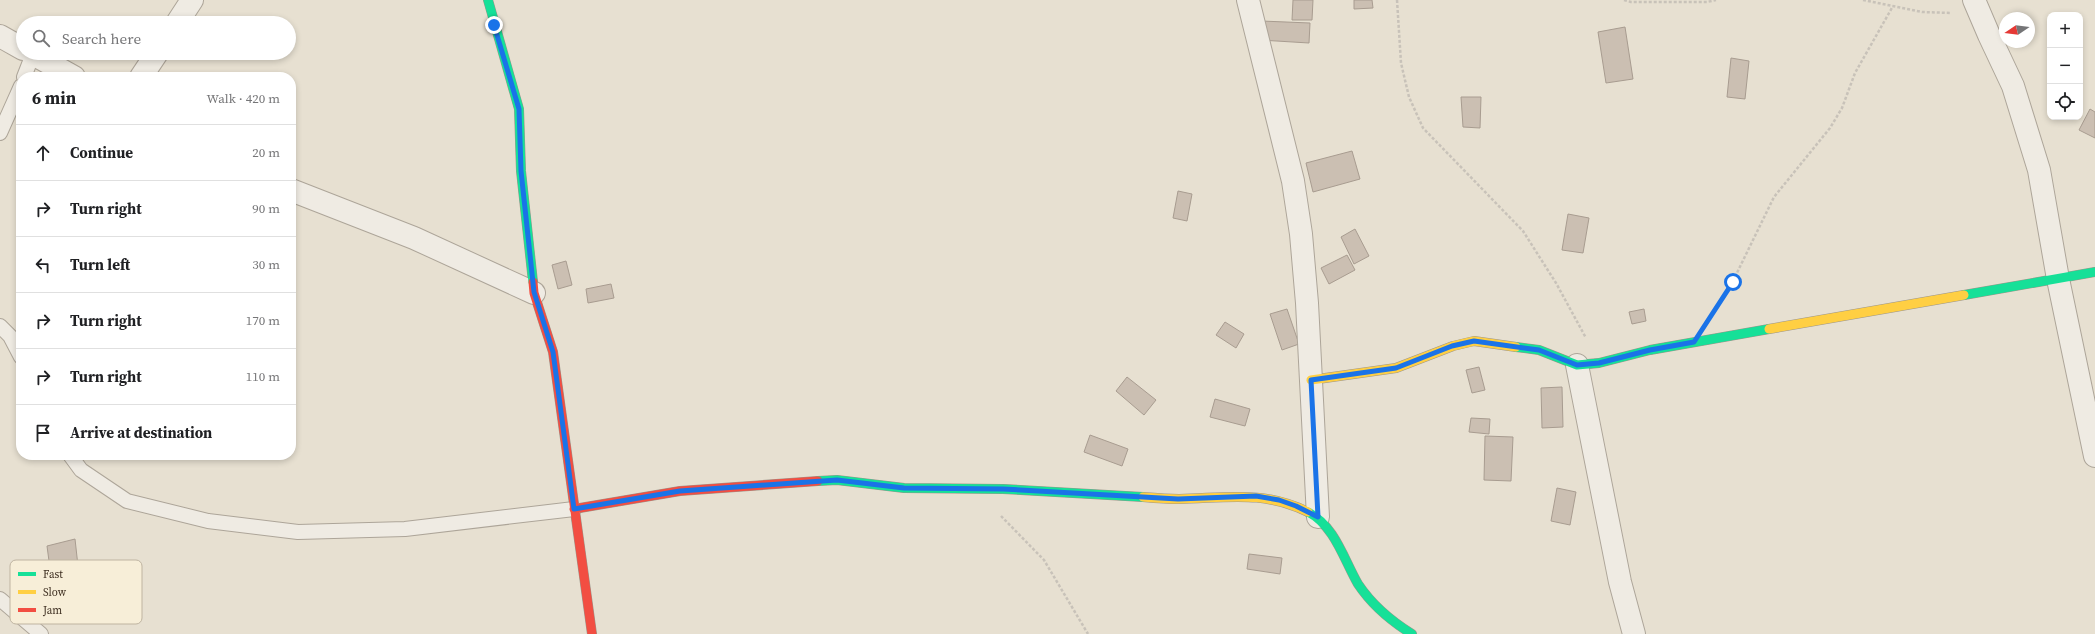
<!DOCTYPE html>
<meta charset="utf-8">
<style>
:root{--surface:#fff;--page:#f6f6f6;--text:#202124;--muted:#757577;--line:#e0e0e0}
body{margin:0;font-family:"Source Serif 4",serif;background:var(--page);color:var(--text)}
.controls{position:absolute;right:12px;top:12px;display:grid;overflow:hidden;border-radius:8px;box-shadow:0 2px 6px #0003}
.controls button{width:36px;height:36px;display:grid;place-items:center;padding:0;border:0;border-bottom:1px solid var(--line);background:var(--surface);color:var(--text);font:20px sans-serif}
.compass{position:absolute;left:1999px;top:12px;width:36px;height:36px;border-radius:50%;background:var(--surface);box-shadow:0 2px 6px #0003;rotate:257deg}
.stop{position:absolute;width:12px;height:12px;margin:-9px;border:3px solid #1a73e8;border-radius:50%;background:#fff}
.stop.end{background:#1a73e8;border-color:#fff;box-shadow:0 1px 4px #0008}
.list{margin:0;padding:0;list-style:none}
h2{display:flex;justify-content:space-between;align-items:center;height:52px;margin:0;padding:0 16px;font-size:17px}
h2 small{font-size:13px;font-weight:400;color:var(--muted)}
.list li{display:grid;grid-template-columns:26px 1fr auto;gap:12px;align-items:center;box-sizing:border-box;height:56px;padding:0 16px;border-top:1px solid var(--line)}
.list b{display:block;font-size:15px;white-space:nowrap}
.list em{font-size:13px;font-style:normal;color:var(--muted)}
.icon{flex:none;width:22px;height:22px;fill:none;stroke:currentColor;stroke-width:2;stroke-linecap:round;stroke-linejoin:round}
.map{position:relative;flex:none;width:2095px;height:634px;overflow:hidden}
.search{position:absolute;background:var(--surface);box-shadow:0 2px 6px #0003;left:16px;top:16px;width:280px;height:44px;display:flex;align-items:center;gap:10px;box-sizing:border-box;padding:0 14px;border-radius:22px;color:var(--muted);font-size:15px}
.panel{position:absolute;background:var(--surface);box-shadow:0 2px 6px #0003;left:16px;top:72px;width:280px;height:388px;border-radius:16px}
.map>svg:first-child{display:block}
</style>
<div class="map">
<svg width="2095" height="634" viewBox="0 0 2095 634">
<rect width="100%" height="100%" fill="#e7e0d1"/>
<path fill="#cbbfb2" stroke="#a89c90" d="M1293,0H1313L1312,20H1292Z
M1354,0H1372L1373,8L1354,9Z
M1261,21L1310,23L1309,43L1260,40Z
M1625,27L1633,79L1606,83L1598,32Z
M1731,58L1749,61L1745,99L1727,97Z
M1461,97H1481L1480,128L1463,127Z
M2090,109L2095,112V138L2079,130Z
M1352,151L1360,179L1313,192L1306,163Z
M1178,191L1192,194L1187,221L1173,218Z
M1568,214L1589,218L1583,253L1562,250Z
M1355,229L1369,256L1354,264L1341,237Z
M1347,255L1355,270L1329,284L1321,268Z
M566,261L572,285L558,289L552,265Z
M611,284L614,298L588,303L586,289Z
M1287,309L1299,344L1282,350L1270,314Z
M1644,309L1646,321L1632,324L1629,312Z
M1225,322L1244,334L1236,348L1216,335Z
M1479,367L1485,390L1472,393L1466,370Z
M1127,377L1156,400L1144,415L1116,391Z
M1562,387L1563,427L1542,428L1541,388Z
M1215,399L1250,409L1245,426L1210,417Z
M1471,418L1490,419L1489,434L1469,432Z
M1090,435L1128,449L1122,466L1084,452Z
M1485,436L1513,437L1511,481L1484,480Z
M1557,488L1576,492L1570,525L1551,521Z
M75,539L82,602L55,606L47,546Z
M1249,554L1282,558L1280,574L1247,569Z"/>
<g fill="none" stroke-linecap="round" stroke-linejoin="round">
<defs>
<path id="lane" d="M24,77L33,54
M0,133L21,86
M0,326L10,336L21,357
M70,455L81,470L127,501L208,521L298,532L405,529L574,509
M0,599L41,634"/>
<path id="street" d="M1248,0L1293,181L1301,234L1307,303L1318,517
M1974,0L1989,35L2013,86L2039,170L2058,279L2095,456
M177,23L192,0
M0,36L23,49
M31,53L74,77
M141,77L157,53
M291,190L414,238L534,293
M1577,365L1620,582L1634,634"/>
<path id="fast" d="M488,0L519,109L521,171L533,282
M1964,295L2095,272
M1516,347L1539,350L1577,365L1599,363L1650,350L1769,329
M818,481L837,480L904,488L1003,489L1143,497
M1308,512C1335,526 1344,560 1358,584C1372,605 1391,621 1412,634"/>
<path id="slow" d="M1769,329L1964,295
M1311,380L1396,368L1453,346L1474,341L1516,347
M1143,497C1155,498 1167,499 1179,499C1227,498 1263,490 1308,512"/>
<path id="jam" d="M533,282L534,293L553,352L592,634
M574,509L680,491L818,481"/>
</defs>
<use href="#lane" stroke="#ada599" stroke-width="16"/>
<use href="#street" stroke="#ada599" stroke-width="24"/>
<use href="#fast" stroke="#9c958a" stroke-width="10"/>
<use href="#slow" stroke="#9c958a" stroke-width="10"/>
<use href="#jam" stroke="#9c958a" stroke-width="10"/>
<path stroke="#c8c2b9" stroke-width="2.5" stroke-dasharray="3 2" stroke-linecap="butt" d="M1397,0L1401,63L1409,97L1423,128L1523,231L1556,283L1586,338
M1624,0L1631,2H1707L1716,0
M1863,0L1922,12L1951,13
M1714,311L1733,281L1774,197L1830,128L1842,108L1855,73L1893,6
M1001,516L1044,560L1088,634"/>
<use href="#lane" stroke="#efebe3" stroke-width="14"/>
<use href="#street" stroke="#efebe3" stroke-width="22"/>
<use href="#fast" stroke="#16e098" stroke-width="9"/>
<use href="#slow" stroke="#ffcf43" stroke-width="9"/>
<use href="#jam" stroke="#f24e42" stroke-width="9"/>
</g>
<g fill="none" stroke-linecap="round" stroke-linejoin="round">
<path stroke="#1a73e8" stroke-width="5" d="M494,25L519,109L521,171L534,292L553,352L574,509L680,491L837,480L904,488L1003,489L1178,499L1256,496L1279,500L1296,506L1318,517L1311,380L1396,368L1452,346L1474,341L1539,350L1577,365L1599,363L1650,350L1694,342L1733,282"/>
</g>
<rect x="10" y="560" width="132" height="64" rx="6" fill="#f7eed8" stroke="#bfb4a1" stroke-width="1"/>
<rect x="18" y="572" width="18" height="4" fill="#16e098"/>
<rect x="18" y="590" width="18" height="4" fill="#ffcf43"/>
<rect x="18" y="608" width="18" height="4" fill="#f24e42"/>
<g font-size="11" fill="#3d2e20">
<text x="43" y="578">Fast</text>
<text x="43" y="596">Slow</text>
<text x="43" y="614">Jam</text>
</g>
</svg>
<div class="controls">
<button>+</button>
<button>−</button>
<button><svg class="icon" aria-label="locate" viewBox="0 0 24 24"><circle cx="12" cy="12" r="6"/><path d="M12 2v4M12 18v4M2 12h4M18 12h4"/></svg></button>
</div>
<svg class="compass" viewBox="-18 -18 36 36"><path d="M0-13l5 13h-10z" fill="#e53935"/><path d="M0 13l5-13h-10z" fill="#757577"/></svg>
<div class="stop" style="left:1733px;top:282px"></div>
<div class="stop end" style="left:494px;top:25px"></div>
<div class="search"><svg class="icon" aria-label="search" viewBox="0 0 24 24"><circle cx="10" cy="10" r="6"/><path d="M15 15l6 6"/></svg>Search here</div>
<section class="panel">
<h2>6 min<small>Walk · 420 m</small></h2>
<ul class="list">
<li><svg class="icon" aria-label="ahead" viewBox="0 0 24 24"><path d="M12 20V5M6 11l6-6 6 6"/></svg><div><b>Continue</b></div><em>20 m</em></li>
<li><svg class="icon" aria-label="right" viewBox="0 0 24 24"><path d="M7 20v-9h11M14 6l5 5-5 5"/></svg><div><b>Turn right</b></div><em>90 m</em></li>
<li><svg class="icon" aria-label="left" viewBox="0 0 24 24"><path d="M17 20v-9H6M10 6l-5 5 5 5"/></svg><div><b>Turn left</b></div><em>30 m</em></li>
<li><svg class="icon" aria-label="right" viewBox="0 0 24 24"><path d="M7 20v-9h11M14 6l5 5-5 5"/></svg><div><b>Turn right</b></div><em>170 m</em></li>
<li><svg class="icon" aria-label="right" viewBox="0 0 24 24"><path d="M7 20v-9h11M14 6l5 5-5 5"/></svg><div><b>Turn right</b></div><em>110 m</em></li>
<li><svg class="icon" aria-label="arrive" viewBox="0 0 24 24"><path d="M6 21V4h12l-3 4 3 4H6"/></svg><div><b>Arrive at destination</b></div></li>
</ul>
</section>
</div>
